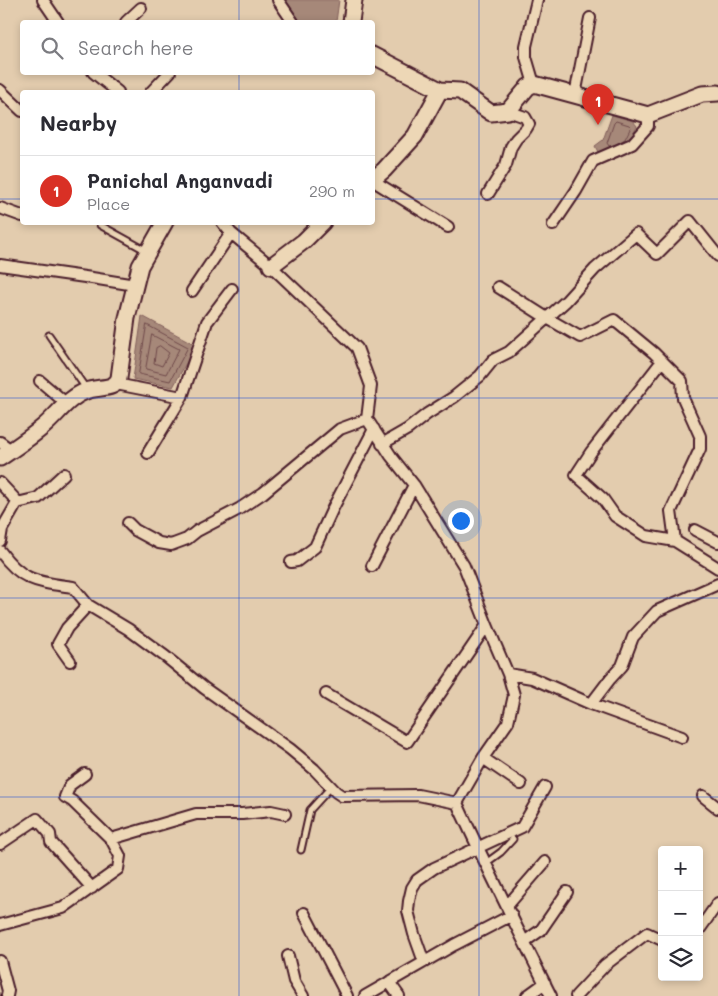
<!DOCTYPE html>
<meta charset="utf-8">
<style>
:root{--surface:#fff;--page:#f2f2f3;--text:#2b2b33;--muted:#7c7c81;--line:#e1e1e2;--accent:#d93025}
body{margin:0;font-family:Mali,sans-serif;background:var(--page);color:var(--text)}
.controls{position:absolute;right:15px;bottom:15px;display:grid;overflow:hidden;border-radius:5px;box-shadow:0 2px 8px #0003}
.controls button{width:45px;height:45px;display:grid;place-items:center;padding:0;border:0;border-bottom:1px solid var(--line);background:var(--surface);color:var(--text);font:25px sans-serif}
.you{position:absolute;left:460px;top:520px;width:18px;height:18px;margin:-12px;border:4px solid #fff;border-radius:50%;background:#1a73e8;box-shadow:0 0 0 8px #1a73e833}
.badge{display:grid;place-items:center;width:32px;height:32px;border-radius:50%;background:var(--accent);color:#fff;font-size:16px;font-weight:700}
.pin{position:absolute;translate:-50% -41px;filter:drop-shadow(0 1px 2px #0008)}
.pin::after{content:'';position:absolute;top:26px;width:18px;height:15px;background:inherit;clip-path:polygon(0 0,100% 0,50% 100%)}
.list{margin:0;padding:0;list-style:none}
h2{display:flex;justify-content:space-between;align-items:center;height:65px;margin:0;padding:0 20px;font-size:21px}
h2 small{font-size:16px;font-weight:400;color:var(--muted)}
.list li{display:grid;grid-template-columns:32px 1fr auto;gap:15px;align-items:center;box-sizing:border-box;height:70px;padding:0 20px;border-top:1px solid var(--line)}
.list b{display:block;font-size:19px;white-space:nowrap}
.list p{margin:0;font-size:16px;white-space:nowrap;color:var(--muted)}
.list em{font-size:16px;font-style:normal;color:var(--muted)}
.icon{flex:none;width:28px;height:28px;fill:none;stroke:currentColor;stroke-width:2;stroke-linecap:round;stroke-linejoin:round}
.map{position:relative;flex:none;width:718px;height:996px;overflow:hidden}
.search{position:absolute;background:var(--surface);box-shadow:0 2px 8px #0003;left:20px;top:20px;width:355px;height:55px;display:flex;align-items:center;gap:12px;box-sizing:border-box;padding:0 18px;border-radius:5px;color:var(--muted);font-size:19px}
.panel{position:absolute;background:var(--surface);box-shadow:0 2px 8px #0003;left:20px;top:90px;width:355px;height:135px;border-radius:5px}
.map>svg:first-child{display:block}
</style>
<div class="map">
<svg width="718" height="996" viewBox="0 0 718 996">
<rect width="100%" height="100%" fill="#e3ccae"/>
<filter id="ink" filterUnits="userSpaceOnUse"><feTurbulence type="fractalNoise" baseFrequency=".02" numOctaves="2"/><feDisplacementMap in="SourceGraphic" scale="10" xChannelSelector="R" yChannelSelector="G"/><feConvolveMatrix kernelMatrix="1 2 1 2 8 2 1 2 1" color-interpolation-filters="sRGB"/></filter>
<g filter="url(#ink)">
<path fill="#a68879" stroke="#815e5a" d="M276,0H339L336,22H287Z
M612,115L633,121L637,126L628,143L599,154L595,146L603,140Z
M142,316L196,345L173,387L133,379Z"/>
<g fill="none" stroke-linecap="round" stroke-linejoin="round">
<path stroke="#6f494a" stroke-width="1" d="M614,145L609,146L607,143L614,123L616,121L629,125L631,127L625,139L618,143
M147,325L188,347L170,381L139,374Z
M152,335L179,349L166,374L146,369Z
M160,346L169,353L162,366L154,363L156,348Z"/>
<defs>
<path id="lane" d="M100,225L147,251
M49,335L87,390
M301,850L310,810L331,787
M486,863L501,852L513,839"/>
<path id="street" d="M43,0L58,22
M278,0L293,22
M126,22L141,8
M93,72L118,92
M534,84L526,57V46L537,0
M0,90L22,111
M151,92L170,72
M575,95L590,18
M372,180L448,227
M488,194L506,165L511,147L516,139L526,129L529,124L525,117L508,111
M0,208L22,216
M222,222L231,233L271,266L357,348L371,386L367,419L391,456L414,485L464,566L487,625L508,674L514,695L508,722L483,758L457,803C487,868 519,932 551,996
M553,225L576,191L593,161L632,144L648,126V115
M0,265L92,278L135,285
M498,287L547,318L580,337L614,320L654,353L682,381L683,398L700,436V449L671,511L675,541L718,568
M192,291L231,233
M662,361L591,452L576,475L603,499L615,516L646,536L675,541
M40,381L67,404
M116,384L182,397
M0,442L11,450
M382,444L408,429L427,414L454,397L480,376L493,360L509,352L566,301L595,269L636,234L657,254L690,221L718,256
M148,453L182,397L207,322L232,289
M0,483L15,499L17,503L2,529L0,541
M17,503L38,498L64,474
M128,523L135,530L159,543L171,545L187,539L197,531L239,509L263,493L340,429L367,419
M695,530L718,542
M0,551C22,582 38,582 73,587L88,605L128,629L166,657L204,688L290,749L314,769L336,792L342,796L418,795L457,803
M291,562L297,561L315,547L333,508L374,429
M372,566L414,485
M70,661L58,644L67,628L88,605
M508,674L532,678L591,704L682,737
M326,694L407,742L487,625
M591,704L610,679L622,666L633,637L657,611L718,584
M483,758L521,784
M85,774L70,785L65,797L72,801L111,839
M703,796L718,808
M0,844L37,819L50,834L51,842L92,888
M507,906L545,862
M304,913L347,996
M0,925L63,908L118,869L120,856L111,839L196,814H242L271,811L285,814
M699,930L718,903
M524,942L541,930L567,892
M288,956L294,981L303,996
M0,961L8,991L7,996
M424,962L414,934L408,911L409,901L412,888L417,880L434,868L522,827L545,787
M389,982L399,996
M365,996L454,945L512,915
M527,996L545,983
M576,996L605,965L647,933L662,940"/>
<path id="secondary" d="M351,22L354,0
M372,55L440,90L460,91L491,113L508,111L528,87L534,84L648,115L702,94L718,93
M372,180L384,170L415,136L440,90
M271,266L304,241L323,222
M0,458C15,448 30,438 44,426C58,414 69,397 86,391C97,386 115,391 119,378L127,318L140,266L165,222"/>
</defs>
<use href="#lane" stroke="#4a1f2b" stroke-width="9"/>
<use href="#street" stroke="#4a1f2b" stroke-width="14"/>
<use href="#secondary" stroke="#4a1f2b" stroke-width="19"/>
<use href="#lane" stroke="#edd7b6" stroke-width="5"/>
<use href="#street" stroke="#edd7b6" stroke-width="10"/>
<use href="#secondary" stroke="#edd7b6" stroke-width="15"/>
</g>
</g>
<path fill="none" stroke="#1d4ed8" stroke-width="1" stroke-opacity="0.55" d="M239,0V22M479,0V996M239,72V92M0,199H22M372,199H718M239,222V996M0,398H718M0,598H718M0,797H718"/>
</svg>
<div class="controls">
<button>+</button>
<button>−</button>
<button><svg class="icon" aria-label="layers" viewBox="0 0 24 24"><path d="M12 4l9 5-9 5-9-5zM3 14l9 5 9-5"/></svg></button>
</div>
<div class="you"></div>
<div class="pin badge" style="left:598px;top:125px">1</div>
<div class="search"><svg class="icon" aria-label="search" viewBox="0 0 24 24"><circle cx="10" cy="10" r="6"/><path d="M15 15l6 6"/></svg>Search here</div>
<section class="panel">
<h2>Nearby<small></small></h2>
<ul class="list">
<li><span class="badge">1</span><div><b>Panichal Anganvadi</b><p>Place</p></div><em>290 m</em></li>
</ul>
</section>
</div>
